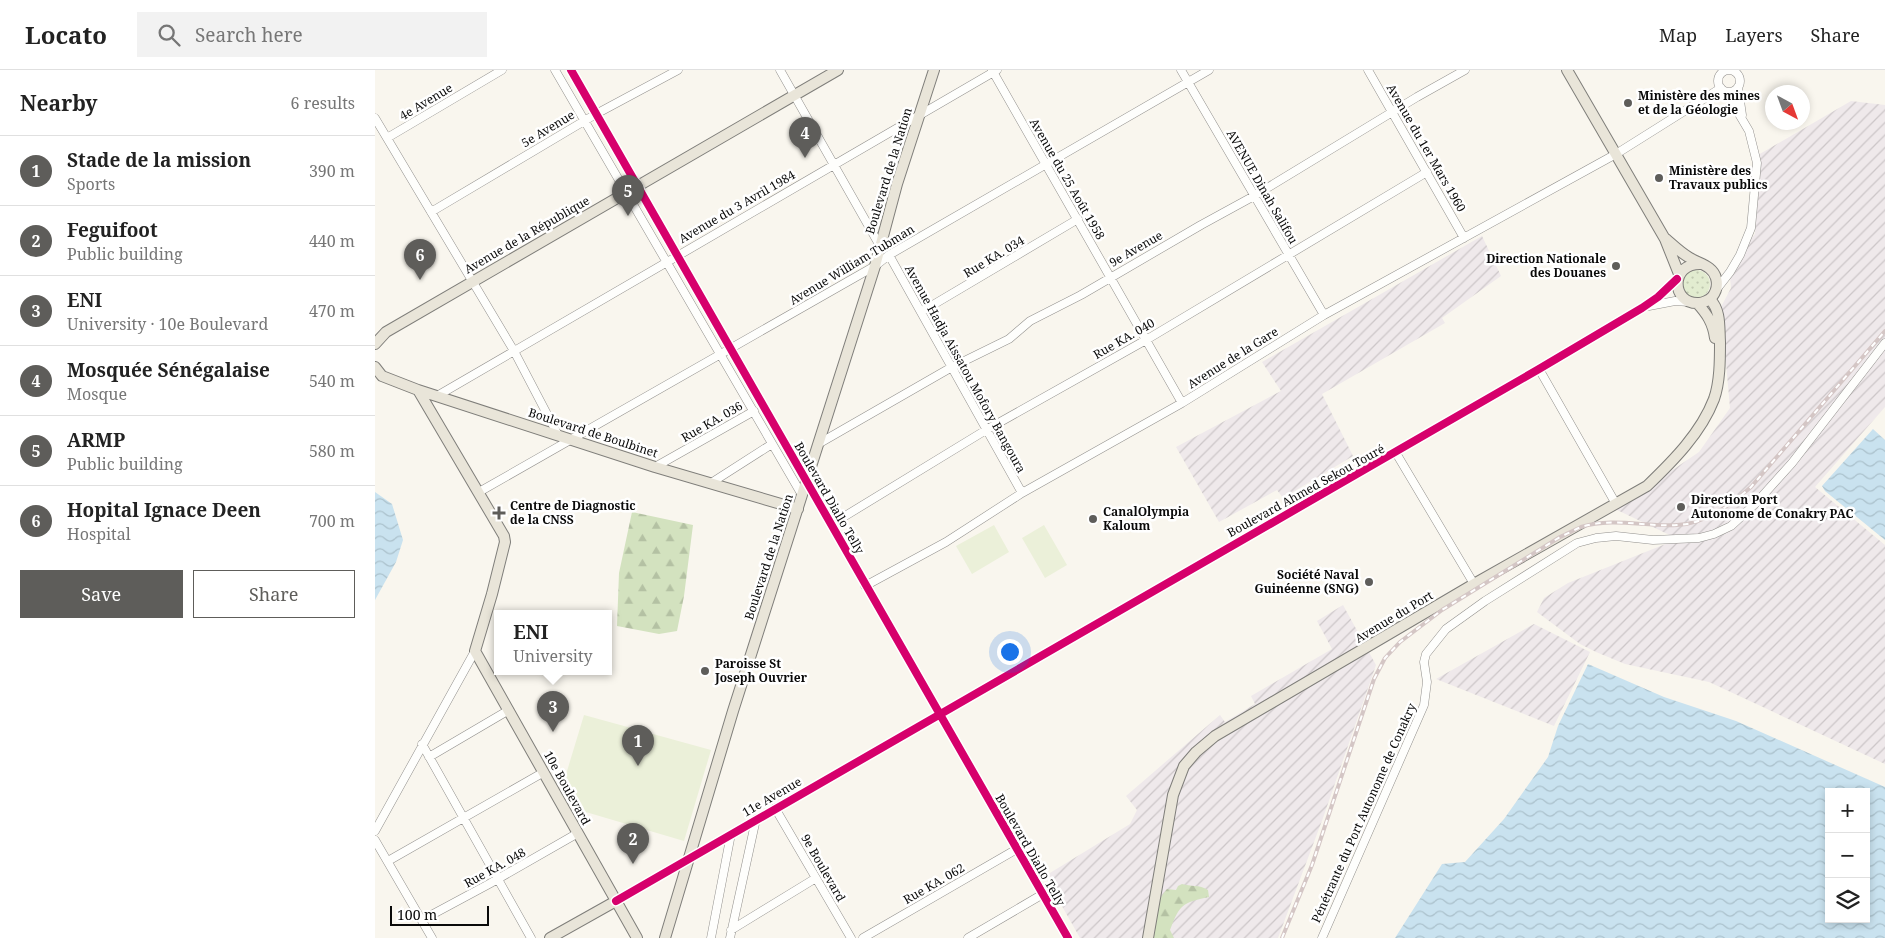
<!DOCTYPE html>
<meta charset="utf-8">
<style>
:root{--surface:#fff;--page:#f2f2f2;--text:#222;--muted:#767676;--line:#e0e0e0;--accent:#5e5d5a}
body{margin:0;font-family:"Noto Serif",serif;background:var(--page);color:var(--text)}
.controls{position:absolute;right:15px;bottom:15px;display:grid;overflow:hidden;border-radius:0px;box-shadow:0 2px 8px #0003}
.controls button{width:45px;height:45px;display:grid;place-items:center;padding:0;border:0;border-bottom:1px solid var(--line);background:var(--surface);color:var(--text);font:25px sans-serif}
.compass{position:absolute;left:1390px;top:15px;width:45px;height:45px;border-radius:50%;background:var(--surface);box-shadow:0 2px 8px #0003;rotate:139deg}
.scale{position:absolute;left:15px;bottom:12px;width:99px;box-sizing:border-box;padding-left:5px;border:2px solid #0a0a0a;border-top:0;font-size:14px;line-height:18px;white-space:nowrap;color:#0a0a0a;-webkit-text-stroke:4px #fff;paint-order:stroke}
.you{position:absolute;left:634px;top:581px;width:18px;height:18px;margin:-12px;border:4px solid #fff;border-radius:50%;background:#1a73e8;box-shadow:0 0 0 8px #1a73e833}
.badge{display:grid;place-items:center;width:32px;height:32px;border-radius:50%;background:var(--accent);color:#fff;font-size:16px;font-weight:700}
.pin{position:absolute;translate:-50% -41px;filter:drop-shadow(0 1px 2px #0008)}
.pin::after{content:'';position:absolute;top:26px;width:18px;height:15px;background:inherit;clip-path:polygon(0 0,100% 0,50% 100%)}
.popup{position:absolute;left:119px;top:540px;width:118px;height:65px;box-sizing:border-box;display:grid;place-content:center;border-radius:0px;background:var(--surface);filter:drop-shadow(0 1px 4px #0005);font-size:16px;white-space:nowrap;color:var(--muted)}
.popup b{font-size:19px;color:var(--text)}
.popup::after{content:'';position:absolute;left:50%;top:100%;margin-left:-10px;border:10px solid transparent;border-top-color:var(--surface)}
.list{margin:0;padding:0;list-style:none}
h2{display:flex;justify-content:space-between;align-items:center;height:65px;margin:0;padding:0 20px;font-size:21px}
h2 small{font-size:16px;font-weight:400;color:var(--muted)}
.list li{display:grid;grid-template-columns:32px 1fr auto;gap:15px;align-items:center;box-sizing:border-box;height:70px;padding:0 20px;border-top:1px solid var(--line)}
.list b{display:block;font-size:19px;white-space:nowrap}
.list p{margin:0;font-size:16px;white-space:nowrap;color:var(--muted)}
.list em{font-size:16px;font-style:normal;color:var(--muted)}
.actions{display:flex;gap:10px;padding:15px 20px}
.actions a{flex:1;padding:11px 0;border:1px solid var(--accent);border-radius:0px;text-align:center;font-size:18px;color:var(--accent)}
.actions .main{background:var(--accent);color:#fff}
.icon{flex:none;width:28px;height:28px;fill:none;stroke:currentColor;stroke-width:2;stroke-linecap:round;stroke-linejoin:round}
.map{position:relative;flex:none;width:1510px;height:868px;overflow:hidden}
header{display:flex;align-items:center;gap:30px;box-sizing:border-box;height:70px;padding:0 25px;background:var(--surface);border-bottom:1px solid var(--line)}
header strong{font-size:24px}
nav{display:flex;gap:28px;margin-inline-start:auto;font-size:18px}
.search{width:350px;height:45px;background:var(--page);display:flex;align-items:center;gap:12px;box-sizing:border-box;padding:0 18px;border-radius:0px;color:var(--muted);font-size:19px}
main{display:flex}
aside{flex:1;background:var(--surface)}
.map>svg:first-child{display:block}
</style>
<header>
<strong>Locato</strong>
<div class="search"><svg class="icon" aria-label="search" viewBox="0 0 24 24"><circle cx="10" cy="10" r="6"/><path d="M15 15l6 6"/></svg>Search here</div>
<nav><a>Map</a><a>Layers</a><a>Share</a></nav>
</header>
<main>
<aside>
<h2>Nearby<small>6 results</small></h2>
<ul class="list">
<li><span class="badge">1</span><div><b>Stade de la mission</b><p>Sports</p></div><em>390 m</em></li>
<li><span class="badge">2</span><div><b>Feguifoot</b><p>Public building</p></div><em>440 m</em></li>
<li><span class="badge">3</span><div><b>ENI</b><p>University · 10e Boulevard</p></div><em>470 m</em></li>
<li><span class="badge">4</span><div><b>Mosquée Sénégalaise</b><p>Mosque</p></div><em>540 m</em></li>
<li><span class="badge">5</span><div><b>ARMP</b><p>Public building</p></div><em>580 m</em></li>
<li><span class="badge">6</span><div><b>Hopital Ignace Deen</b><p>Hospital</p></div><em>700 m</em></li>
</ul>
<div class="actions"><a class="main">Save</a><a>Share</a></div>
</aside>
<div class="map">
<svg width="1510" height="868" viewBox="0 0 1510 868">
<defs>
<pattern id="industrial-furrows" width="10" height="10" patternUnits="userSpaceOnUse" patternTransform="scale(1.25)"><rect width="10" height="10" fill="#efe9eb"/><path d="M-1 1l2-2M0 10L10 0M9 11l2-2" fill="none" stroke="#ccc6c8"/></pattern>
<pattern id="grass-dots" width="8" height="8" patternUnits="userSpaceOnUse" patternTransform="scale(1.25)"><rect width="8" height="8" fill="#e2ecd0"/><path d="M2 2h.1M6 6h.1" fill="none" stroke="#c1c9b1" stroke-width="1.8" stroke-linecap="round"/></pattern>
<pattern id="forest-firs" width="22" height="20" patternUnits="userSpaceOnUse" patternTransform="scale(1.25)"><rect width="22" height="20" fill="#d3e2bf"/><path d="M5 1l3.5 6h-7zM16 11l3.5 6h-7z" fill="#b4c1a3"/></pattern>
<pattern id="water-waves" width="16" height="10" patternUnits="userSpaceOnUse" patternTransform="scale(1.25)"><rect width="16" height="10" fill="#c9e2ef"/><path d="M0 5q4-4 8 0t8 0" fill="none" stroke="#abc1cc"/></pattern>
</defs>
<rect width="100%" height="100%" fill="#f9f6ee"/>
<path fill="url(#industrial-furrows)" d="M1476,31L1510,35V337L1440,417L1510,475V694L1334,612L1250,594L1221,582L1205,574L1162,542L1169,528L1193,513L1303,469L1240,439L1324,382L1355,338L1346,237L1356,218L1354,196L1380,164L1383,85Z
M1107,166L1126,206L1067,248L1070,253L947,324L978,386L908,428L902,420L844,452L801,377L906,321L887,292Z
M968,535L1001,595L948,748L903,868H705L670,806L755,754L762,740L751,726L845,645L850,652L880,634L876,626L957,579L942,551Z
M1159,554L1215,582L1179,656L1061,609Z"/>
<path fill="url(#grass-dots)" d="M1307 214a14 14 0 1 1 28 0a14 14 0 1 1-28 0Z"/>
<path fill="url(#forest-firs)" d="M257,442L318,455L309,526L302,561L284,564L242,556L244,503Z
M807,814C816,817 824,814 833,820L834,827C807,833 805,834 795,860L799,868H770C776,852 780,832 792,819L801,820L803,816Z"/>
<path fill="#ebf0d9" d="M619,455L634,482L597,504L581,476Z
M669,455L692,495L670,508L647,468Z
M209,645L336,680L309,771L204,740L189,711Z"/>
<path fill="url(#water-waves)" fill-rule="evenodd" d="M1498,359L1510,370V470L1450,421L1447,416Z
M0,422L17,434L28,470L21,492L0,530Z
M1213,594L1289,627L1361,651L1510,717V868H1020L1067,794L1090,792L1129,749L1173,687L1183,656ZM1454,722H1491V849H1454Z"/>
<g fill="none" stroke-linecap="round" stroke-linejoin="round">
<defs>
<path id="minor" d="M180,0L427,425
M196,0C362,289 526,579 693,868
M405,0L505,176
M617,0L807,333
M806,0L949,245
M993,0L1089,168
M1343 11a11 11 0 1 1 22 0a11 11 0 1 1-22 0Z
M1363,17L1367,45
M0,48L139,281L183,365
M12,68L127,0
M56,142L221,44L303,0
M514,185L647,423
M1341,220L1355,202L1365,185L1376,158L1382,93L1374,61L1351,22
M1274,236L1300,231L1314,232
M546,242L703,149
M1164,299L1241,434
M62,326L622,0
M443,374L577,297L634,269L655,251L706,225L826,155L879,126L1042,27L1090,0
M1021,383L1099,514
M280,397L379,341
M336,413L397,374
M104,422L500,196L514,185L834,0
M457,454L611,360L771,270L1052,102
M490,516L571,472L647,423L807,333L949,245L1241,84L1346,18
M47,674L156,868
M54,687L134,640
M400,738L476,868
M0,761L100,581
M0,770L57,868
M13,791L169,702
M241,831L1164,299L1267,238L1283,227L1302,209
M47,850L114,814L203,763
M356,860L441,808
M336,868L356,764
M355,868L381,749
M488,868L642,779
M593,868L668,824
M947,868L1049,635L1052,612L1049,592L1051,584L1071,559L1110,531L1202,473L1221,468L1241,466L1278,470L1324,468L1339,464L1356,456L1381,433L1417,393L1510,273"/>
<path id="major" d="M1192,0L1290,169L1304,204
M1291,169C1299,176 1306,183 1315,188C1325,194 1338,196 1341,208C1343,215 1341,222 1337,227C1334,230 1328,233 1324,233C1296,235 1294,192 1327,194
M1322,233C1332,244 1338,253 1340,268
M0,274L11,262L463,0
M0,297L7,306L43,320L280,397L423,439
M43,320L129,466L130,472L117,524L100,581L262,868
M175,868L241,831
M290,868L358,641L500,196L522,114L559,0
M773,868L798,725L809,696L821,682L840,666L1099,514L1272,416C1298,391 1326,363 1339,329C1345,312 1345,290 1345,272C1344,256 1346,241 1335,229"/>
</defs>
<use href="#minor" stroke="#92908d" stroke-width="9"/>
<use href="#major" stroke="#7f7e7a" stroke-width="12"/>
<use href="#minor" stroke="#fefefc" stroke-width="8"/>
<use href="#major" stroke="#e9e5d9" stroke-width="10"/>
<defs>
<path id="rail" d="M907,868L937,795L999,609L1010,588L1025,572L1067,540L1185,467C1192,464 1199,460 1206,457C1238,447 1270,457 1302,455C1331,454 1355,435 1376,417L1510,261"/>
</defs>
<use href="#rail" stroke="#d4c6c5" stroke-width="4"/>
<use href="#rail" stroke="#fff" stroke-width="2" stroke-dasharray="5.5" stroke-linecap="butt"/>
<defs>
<path id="cycleway" d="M196,0C362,289 526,579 693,868
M241,831L1164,299L1267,238L1283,227L1302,209"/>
</defs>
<use href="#cycleway" stroke="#fff" stroke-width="11"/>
<use href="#cycleway" stroke="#d6006c" stroke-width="8"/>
</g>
<g fill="#5e5d5a" stroke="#fff" stroke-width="2">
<circle cx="1253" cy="33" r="5"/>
<circle cx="1284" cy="108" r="5"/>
<circle cx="1241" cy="196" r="5"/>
<circle cx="1306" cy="437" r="5"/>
<path d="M121.5 435.5h5v5h5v5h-5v5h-5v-5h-5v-5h5z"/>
<circle cx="718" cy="449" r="5"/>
<circle cx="994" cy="512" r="5"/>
<circle cx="330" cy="601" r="5"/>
</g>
<g text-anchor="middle" stroke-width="5" stroke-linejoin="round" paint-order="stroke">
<g font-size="12" font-weight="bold" fill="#0a0a0a" stroke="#fff" text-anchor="start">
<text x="1263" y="30">Ministère des mines<tspan x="1263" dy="14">et de la Géologie</tspan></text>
<text x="1294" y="105">Ministère des<tspan x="1294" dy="14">Travaux publics</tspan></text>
<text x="1231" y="193" text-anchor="end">Direction Nationale<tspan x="1231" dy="14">des Douanes</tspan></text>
<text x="1316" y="434">Direction Port<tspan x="1316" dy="14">Autonome de Conakry PAC</tspan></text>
<text x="135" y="440">Centre de Diagnostic<tspan x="135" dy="14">de la CNSS</tspan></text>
<text x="728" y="446">CanalOlympia<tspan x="728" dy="14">Kaloum</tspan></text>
<text x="984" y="509" text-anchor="end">Société Naval<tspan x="984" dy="14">Guinéenne (SNG)</tspan></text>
<text x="340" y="598">Paroisse St<tspan x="340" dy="14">Joseph Ouvrier</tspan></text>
</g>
<g font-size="12" fill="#0a0a0a" stroke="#fff">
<text transform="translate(51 32) rotate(-31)" y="4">4e Avenue</text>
<text transform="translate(173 59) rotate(-31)" y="4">5e Avenue</text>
<text transform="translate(1051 78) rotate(60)" y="4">Avenue du 1er Mars 1960</text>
<text transform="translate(514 101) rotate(-73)" y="4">Boulevard de la Nation</text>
<text transform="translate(692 109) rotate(60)" y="4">Avenue du 25 Août 1958</text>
<text transform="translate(887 117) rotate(60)" y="4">AVENUE Dinah Salifou</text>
<text transform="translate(362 137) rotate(-30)" y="4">Avenue du 3 Avril 1984</text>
<text transform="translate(152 165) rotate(-30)" y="4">Avenue de la République</text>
<text transform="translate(761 179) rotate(-30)" y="4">9e Avenue</text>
<text transform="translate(619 187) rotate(-31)" y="4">Rue KA. 034</text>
<text transform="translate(477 195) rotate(-31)" y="4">Avenue William Tubman</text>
<text transform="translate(749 269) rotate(-30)" y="4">Rue KA. 040</text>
<text transform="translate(858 288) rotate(-32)" y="4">Avenue de la Gare</text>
<text transform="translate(590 299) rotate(61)" y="4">Avenue Hadja Aissatou Mofory Bangoura</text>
<text transform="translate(337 352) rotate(-30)" y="4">Rue KA. 036</text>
<text transform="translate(218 363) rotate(18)" y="4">Boulevard de Boulbinet</text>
<text transform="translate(931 421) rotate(-29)" y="4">Boulevard Ahmed Sekou Touré</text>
<text transform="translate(454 428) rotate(60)" y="4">Boulevard Diallo Telly</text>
<text transform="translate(394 487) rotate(-72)" y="4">Boulevard de la Nation</text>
<text transform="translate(1019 547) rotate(-31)" y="4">Avenue du Port</text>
<text transform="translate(192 718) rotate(61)" y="4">10e Boulevard</text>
<text transform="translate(397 727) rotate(-30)" y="4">11e Avenue</text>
<text transform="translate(989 743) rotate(-66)" y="4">Pénétrante du Port Autonome de Conakry</text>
<text transform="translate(655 780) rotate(60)" y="4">Boulevard Diallo Telly</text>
<text transform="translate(120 798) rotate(-29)" y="4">Rue KA. 048</text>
<text transform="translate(448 798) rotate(60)" y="4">9e Boulevard</text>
<text transform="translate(559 814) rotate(-30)" y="4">Rue KA. 062</text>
</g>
</g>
</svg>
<div class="controls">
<button>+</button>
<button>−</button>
<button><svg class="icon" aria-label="layers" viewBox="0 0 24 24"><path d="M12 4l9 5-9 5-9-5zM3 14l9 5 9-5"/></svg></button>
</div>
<svg class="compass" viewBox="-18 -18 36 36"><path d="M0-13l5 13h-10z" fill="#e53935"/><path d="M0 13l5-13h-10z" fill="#767676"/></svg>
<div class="scale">100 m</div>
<div class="you"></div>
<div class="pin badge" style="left:263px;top:696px">1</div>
<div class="pin badge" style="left:258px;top:794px">2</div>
<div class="pin badge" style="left:178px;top:662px">3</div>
<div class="popup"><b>ENI</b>University</div>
<div class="pin badge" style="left:430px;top:88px">4</div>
<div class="pin badge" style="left:253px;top:146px">5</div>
<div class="pin badge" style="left:45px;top:210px">6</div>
</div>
</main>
